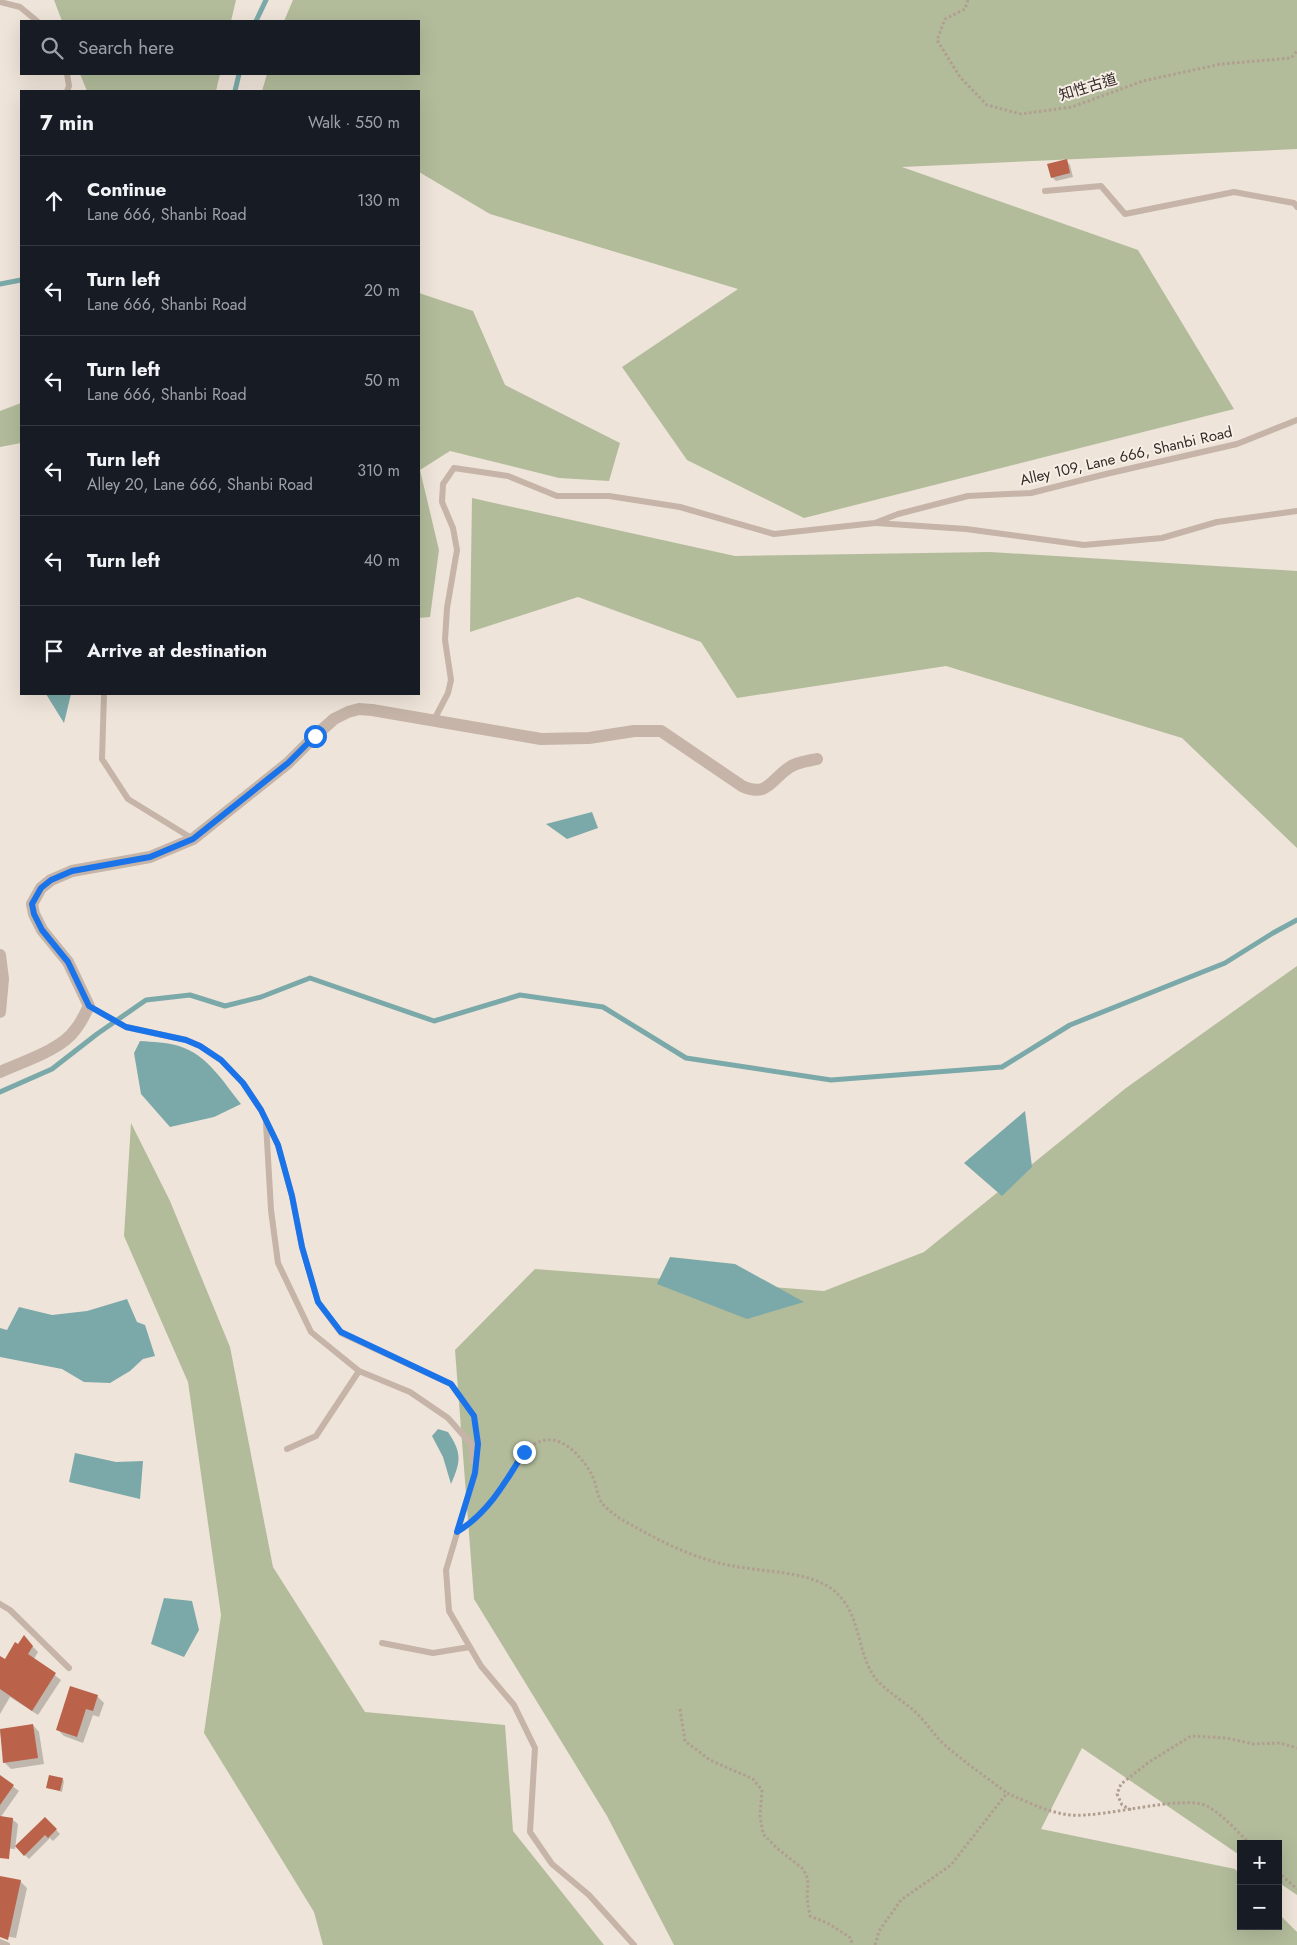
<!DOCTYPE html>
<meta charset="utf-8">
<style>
:root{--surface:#171b24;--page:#20242c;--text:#f1f3f6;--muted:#9ea1a6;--line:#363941}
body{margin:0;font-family:Jost,"Noto Sans TC",sans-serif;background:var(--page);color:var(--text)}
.controls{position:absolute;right:15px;bottom:15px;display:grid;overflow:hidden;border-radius:0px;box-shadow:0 5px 20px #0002}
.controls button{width:45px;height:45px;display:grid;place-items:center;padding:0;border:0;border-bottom:1px solid var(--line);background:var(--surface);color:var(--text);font:25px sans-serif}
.stop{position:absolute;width:15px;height:15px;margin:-11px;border:4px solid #1a73e8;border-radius:50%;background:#fff}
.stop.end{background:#1a73e8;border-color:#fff;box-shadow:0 1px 5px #0008}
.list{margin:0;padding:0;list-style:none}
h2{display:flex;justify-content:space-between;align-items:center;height:65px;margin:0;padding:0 20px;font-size:21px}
h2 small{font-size:16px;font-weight:400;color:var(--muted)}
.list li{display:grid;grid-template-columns:32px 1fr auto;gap:15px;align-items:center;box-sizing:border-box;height:90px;padding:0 20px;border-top:1px solid var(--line)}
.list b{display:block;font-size:19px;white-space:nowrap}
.list p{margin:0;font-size:16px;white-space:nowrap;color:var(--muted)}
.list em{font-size:16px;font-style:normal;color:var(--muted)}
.icon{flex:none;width:28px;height:28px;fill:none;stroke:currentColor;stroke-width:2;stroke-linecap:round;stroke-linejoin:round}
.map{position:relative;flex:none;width:1297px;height:1945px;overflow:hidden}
.search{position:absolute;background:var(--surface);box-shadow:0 5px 20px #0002;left:20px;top:20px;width:400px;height:55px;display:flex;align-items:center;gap:12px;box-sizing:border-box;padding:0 18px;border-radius:0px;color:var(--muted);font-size:19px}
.panel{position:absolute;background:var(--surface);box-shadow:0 5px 20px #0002;left:20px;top:90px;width:400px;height:605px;border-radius:0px}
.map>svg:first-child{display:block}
</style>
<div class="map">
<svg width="1297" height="1945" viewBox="0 0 1297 1945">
<rect width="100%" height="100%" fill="#efe4d9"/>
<path fill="#b2bc9b" d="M54,0H236L231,21H62Z
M293,0H1297V149L902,167L1138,250L1234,409L804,518L687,460L622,367L738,289L490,214L419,172V91H262L267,74H419V21H284Z
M80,74H220L216,91H87Z
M419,293L473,311L505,385L620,443L609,481L559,478L450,451L420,470L439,550L430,617L419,618Z
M21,403V443L0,447V411Z
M472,498L735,556L990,552L1297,571V848L1182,738L946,666L737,698L701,642L578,597L470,632Z
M1297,966V1895L1278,1882V1844H1241V1856L1082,1748L1041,1829L1235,1869L1241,1876V1926H1278V1913L1297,1932V1945H674L607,1816L474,1599L455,1350L535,1269L824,1291L924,1252L1126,1088Z
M131,1123L170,1201L230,1347L273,1567L365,1712L505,1725L513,1831L604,1945H323L314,1912L204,1733L221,1615L188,1382L124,1236Z"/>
<path fill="#7ba9a9" d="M46,694H71L64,723Z
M592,812L598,828L567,839L546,824Z
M140,1041C153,1042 167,1042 179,1046C208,1055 223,1082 241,1104L214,1117L170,1127L141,1094L134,1053Z
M1025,1111L1032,1167L1002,1196L964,1163Z
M670,1257L735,1264L804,1302L747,1319L657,1284Z
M127,1299L137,1322L145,1325L155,1356L143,1359L130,1371L110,1383L84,1382L62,1369L0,1357V1328L7,1330L19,1307L52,1315L87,1311Z
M438,1429L448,1432C462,1453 461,1461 451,1484L443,1457L432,1436Z
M75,1453L116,1462L143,1461L140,1499L69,1482Z
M164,1598L192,1601L199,1630L184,1657L151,1644Z"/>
<path fill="#0003" d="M1066,160L1070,165L1073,177L1056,181L1052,177Z
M24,1637L38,1652L34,1659L61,1680L38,1715L10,1697L0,1714V1657L6,1661Z
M97,1696L104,1703L99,1717L93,1715L83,1743L64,1736L57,1729Z
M33,1725L39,1732L44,1764L11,1769L4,1762L0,1730Z
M0,1777L19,1791L0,1818L12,1819L18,1824L15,1849L0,1848Z
M62,1779L64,1781L62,1792L47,1787Z
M45,1818L60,1834L53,1841L50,1838L29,1859L16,1846Z
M0,1879L20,1881L27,1888L16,1938L0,1935Z"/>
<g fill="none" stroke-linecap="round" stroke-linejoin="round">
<path stroke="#7ba9a9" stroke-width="5" d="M256,21L266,0
M235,91L239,74
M0,284L21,280
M0,1092L52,1069L97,1034L146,1000L190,995L225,1006L261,997L310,978L434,1021L520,995L603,1007L686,1058L831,1080L1002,1067L1070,1025L1225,963L1273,933L1297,920"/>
</g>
<path fill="#bb624b" d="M1067,159L1070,173L1051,178L1047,164Z
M24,1635L33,1646L28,1654L56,1673L32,1711L0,1689V1656L5,1659L15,1642L18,1644Z
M70,1686L98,1695L93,1711L86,1709L77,1737L56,1730Z
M33,1724L38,1758L3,1763L0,1729Z
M0,1775L14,1785L0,1805Z
M49,1775L63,1778L60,1791L46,1788Z
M0,1816L13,1818L9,1859L0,1858Z
M45,1817L57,1829L48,1838L45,1835L24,1856L15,1846Z
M0,1876L21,1880L8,1940L0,1937Z"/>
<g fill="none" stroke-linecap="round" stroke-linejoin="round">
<path stroke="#b19e91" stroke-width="3" stroke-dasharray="2.5 2.5" stroke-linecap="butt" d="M968,0L965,9L945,19L937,40L960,77L987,105L1021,114L1072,107L1143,81L1221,64L1291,58L1297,51
M472,1522C481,1512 492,1502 500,1491C513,1472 521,1444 546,1440C565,1437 584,1460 592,1475C596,1483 597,1496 602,1503C612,1515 626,1522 639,1529C669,1546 700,1560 733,1566C763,1572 807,1571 832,1589C863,1613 855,1652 876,1679C886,1691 902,1700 914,1711C926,1721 934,1736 947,1747C966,1763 987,1778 1007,1793
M680,1709L685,1741L710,1760L753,1779L762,1790L760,1815L763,1834L778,1849L803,1869L808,1879L807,1898L810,1916L829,1924L851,1938L852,1945
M1131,1810L1122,1805L1117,1794L1121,1784L1149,1762L1191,1736L1227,1738L1253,1744L1280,1743L1297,1748
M1278,1872L1297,1889
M875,1945L879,1931L901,1900L951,1865L1007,1793C1027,1802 1049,1813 1071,1815C1105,1818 1183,1794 1207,1806C1223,1815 1237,1831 1250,1844"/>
<path stroke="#c5b4a7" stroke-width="6" d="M0,2L20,7L37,21
M67,74L69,86L67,91
M1045,191L1101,186L1125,214L1234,192L1294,203L1297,207
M876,523L966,529L1084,545L1162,538L1217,522L1297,511
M104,694L102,759L128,799L193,839
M434,720L448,693L451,680L445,640L447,608L457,550L453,528L442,502L443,484L454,468L508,476L557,496H609L680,507L774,534L875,523L898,514L968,496L1031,493L1106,474L1237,444L1297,420
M89,1006L126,1027L186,1040L200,1046L221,1060L243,1083L261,1110L278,1145L292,1196L302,1247L318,1302L341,1333L451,1384L474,1416L478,1444L475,1473L446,1570L449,1611L481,1666L514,1705L535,1748L530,1832L552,1864L589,1895L634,1945
M266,1123L271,1210L278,1263L311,1332L359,1371L410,1392L448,1418L471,1444L473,1462
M287,1449L316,1436L359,1371
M0,1604L10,1610L69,1668
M382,1643L433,1653L470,1647
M0,1942L7,1945"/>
<path stroke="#c5b4a7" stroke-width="12" d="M0,955L3,979L0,1012
M0,1072C22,1062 61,1050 75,1030C81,1023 85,1014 89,1006L68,962L42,930L34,914L32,904L41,888L51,880L72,871L150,857L193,839L288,763L315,736L334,719L348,712L359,709L372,710L541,739L589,738L634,731H661L742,786C768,798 771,779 790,767C797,762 808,761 817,759"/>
</g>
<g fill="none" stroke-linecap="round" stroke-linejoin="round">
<path stroke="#1a73e8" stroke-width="6" d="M315,736L288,763L193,839L150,857L72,871L51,880L41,888L32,904L34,914L42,930L68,962L89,1006L126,1027L186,1040L200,1046L221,1060L243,1083L261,1110L278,1145L292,1196L302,1247L318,1302L341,1332L451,1384L474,1416L478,1444L475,1473L457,1532C488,1513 505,1483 524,1452"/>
</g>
<g text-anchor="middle" stroke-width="4" stroke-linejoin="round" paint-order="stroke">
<g font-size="15" fill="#332a27" stroke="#f7eee5">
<text transform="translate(1088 87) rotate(-17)" y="5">知性古道</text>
<text transform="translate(1126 456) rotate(-13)" y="5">Alley 109, Lane 666, Shanbi Road</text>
</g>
</g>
</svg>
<div class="controls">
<button>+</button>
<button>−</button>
</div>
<div class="stop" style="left:315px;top:736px"></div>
<div class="stop end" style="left:524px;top:1452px"></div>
<div class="search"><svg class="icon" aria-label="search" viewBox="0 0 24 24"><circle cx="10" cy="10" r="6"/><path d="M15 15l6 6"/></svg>Search here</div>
<section class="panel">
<h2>7 min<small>Walk · 550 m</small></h2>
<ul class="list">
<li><svg class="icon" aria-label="ahead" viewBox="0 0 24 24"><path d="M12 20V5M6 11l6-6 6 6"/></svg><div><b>Continue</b><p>Lane 666, Shanbi Road</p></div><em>130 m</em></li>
<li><svg class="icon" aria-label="left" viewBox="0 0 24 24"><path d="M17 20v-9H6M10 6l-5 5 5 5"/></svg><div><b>Turn left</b><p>Lane 666, Shanbi Road</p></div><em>20 m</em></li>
<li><svg class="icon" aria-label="left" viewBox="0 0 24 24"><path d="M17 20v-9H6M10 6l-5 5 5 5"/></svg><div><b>Turn left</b><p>Lane 666, Shanbi Road</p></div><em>50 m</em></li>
<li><svg class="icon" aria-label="left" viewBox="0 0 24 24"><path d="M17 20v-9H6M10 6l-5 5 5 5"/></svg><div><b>Turn left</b><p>Alley 20, Lane 666, Shanbi Road</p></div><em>310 m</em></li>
<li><svg class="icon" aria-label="left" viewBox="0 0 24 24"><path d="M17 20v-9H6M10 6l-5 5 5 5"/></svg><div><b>Turn left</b></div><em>40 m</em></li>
<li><svg class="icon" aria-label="arrive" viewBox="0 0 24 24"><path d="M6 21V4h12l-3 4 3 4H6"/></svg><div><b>Arrive at destination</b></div></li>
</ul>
</section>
</div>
